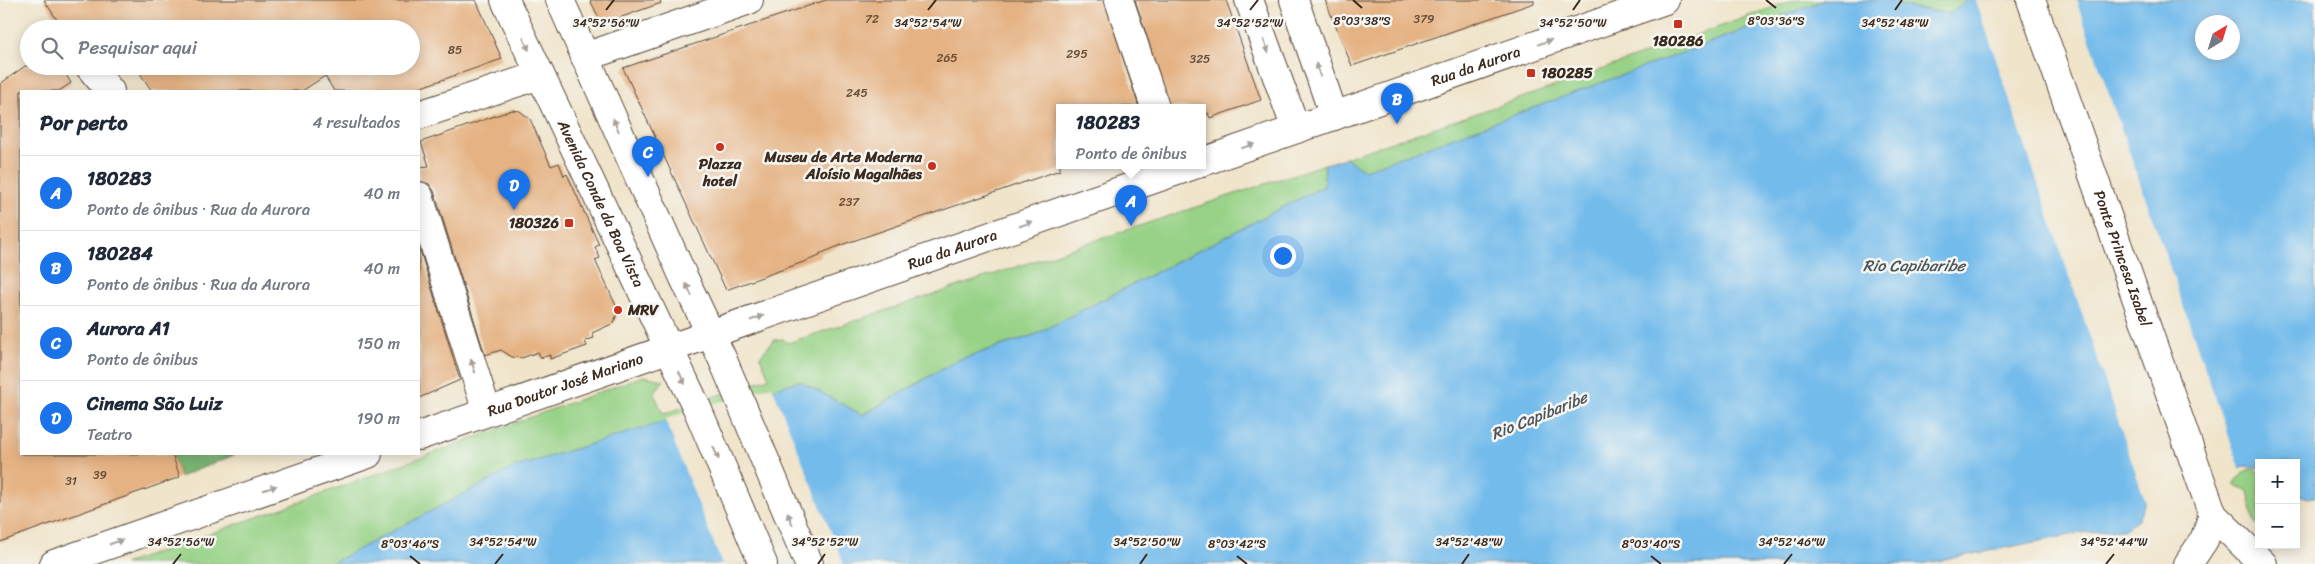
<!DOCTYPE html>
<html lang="pt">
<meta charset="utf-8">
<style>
:root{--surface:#fff;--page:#f6f6f7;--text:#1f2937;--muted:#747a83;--line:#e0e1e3;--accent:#1a73e8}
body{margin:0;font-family:Sriracha,sans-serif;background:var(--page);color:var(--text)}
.controls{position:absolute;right:15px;bottom:15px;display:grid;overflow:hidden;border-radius:0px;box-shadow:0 2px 12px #0003}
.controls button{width:45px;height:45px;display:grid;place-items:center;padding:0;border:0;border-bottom:1px solid var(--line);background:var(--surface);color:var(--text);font:25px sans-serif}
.compass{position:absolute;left:2195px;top:15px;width:45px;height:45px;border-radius:50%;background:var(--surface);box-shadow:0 2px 12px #0003;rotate:38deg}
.you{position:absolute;left:1282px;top:255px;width:18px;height:18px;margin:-12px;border:4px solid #fff;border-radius:50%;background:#1a73e8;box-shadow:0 0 0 8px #1a73e833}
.badge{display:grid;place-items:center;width:32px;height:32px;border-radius:50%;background:var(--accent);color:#fff;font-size:16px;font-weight:700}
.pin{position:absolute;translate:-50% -41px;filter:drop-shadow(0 1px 2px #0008)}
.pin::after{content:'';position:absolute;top:26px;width:18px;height:15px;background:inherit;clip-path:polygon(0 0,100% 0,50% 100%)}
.popup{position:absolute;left:1056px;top:104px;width:150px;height:65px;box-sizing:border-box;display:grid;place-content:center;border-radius:0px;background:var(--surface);filter:drop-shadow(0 1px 4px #0005);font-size:16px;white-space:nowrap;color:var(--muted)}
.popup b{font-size:19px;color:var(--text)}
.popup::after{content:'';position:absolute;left:50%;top:100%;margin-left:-10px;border:10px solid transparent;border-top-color:var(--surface)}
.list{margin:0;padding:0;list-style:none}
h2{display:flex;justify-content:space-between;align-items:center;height:65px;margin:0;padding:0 20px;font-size:21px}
h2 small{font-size:16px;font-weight:400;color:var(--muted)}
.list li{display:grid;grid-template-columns:32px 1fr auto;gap:15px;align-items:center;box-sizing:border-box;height:75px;padding:0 20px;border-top:1px solid var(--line)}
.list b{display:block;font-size:19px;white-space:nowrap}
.list p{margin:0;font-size:16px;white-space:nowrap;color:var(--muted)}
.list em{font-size:16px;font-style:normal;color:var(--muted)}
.icon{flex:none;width:28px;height:28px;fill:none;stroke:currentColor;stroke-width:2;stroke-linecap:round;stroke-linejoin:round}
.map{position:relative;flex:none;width:2315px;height:564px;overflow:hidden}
.search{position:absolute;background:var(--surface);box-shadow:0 2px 12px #0003;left:20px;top:20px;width:400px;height:55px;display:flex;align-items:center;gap:12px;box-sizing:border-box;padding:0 18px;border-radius:28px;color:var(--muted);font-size:19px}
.panel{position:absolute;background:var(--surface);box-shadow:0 2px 12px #0003;left:20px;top:90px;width:400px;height:365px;border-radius:0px}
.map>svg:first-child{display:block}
</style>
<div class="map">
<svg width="2315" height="564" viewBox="0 0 2315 564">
<rect width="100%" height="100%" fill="#f6f6f2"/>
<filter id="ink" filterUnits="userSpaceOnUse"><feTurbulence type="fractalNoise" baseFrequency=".02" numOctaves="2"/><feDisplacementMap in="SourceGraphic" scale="10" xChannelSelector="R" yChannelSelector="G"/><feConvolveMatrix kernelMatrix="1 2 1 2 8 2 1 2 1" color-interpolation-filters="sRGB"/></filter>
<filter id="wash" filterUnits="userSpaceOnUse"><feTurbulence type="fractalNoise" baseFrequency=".0096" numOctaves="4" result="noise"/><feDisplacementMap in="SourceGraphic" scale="20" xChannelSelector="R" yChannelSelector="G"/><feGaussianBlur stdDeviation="1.12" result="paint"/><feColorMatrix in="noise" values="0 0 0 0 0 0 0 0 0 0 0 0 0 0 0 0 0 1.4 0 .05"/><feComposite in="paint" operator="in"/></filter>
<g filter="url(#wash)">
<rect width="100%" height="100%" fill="#f0e4ca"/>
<path fill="#97d286" stroke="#697e52" d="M1793,0H1825L1365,171L1345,158L1562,84Z
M1895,0H1967L1949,14L1898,5Z
M1325,164V186L1034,335L958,360L862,415L799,381L339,564H124L291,505L643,376L664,380L654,393L663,414L769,378L760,356L774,340L783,339L788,343Z
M2251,469L2259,471V526L2254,522L2248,491L2234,484L2242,474Z"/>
<path fill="#79b473" stroke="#5a6f48" d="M172,454H233L234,455L180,477Z"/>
<path fill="#73bbeb" stroke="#577284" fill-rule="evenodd" d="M1825,0H1895L1899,5L1949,14L1967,0H2315V497L2306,498L2296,494V463H2259V468L2244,466L2237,470L2176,475L2151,487L2138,520L2123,530L2086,532L1922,564H330L515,467L799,381L863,415L958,360L1034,335L1324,186L1325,164L1345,158L1365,170ZM2202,22H2232V52H2202Z"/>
<path fill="#f0e4ca" d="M1976,0H2076L2241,471L2177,478L2153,489L2146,503Z
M772,386L844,564H722L665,419Z"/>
<g id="blocks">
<path fill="#e5b283" d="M44,0H476L502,59L410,91H334L325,76L302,91H152L135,66H411V29H63Z
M590,0H660L661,3L602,24Z
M826,0H1104L1139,107H1060V170L844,244L819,254L820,256L726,290L623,68Z
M1135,0H1226L1261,100L1210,118L1208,113L1202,116V107H1170Z
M1325,0H1534V3L1352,66Z
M25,66H61L71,83L59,91H21V454H172L180,477L0,542V84Z
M512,110L520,111L530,119L551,166L559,163L564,176L567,174L599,245L595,247L600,258L595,260L618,310L614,323L592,333L594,338L585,341L587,346L550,359V355L541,358L538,352L522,358L512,357L501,350L485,355L434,191L429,184L419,181V167L429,166L421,142Z
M419,247L460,380L419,398Z"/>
</g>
</g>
<g filter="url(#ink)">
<use href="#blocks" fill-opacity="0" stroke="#564638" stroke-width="1"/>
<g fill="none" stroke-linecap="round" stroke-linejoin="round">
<defs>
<path id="minor" d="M1119,0L1155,107
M585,57L749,0
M89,66L110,91
M419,115L540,75
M419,196L487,412"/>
<g id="major">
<path id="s1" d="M505,0L697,408L763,564"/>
<path d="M560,0L683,276L722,358L809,564"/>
<path d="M1249,0L1296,129"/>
<path d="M1294,0L1334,116"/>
<path id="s2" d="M2031,0L2213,515L2263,564"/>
<path id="s3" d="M1202,162L1665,0"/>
<path id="s4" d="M419,436L1194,165"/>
<path d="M54,564L368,454"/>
<path d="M2188,564L2204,540L2213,515"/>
</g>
</defs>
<use href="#minor" stroke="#564638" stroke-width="30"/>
<use href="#major" stroke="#564638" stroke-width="30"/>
<use href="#minor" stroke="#fff" stroke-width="28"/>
<use href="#major" stroke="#fff" stroke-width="28"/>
</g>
<defs><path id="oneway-solid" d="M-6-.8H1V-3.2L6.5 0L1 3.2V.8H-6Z" transform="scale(1.25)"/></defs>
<g fill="#a79f9a">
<use href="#oneway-solid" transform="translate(1545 42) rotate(-19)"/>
<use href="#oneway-solid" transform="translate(526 44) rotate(65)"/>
<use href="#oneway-solid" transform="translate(1266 46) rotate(70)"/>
<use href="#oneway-solid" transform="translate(1318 70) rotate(-109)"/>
<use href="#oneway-solid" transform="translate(616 125) rotate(-114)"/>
<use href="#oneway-solid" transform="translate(1248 146) rotate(-19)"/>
<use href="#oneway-solid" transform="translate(1026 224) rotate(-19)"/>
<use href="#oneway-solid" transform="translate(689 290) rotate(-116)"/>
<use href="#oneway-solid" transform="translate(757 318) rotate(-19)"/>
<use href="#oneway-solid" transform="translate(473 366) rotate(-108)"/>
<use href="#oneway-solid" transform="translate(682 378) rotate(64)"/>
<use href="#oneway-solid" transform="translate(716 453) rotate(67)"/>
<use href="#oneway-solid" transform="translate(270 488) rotate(-19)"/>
<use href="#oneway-solid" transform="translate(790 519) rotate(-113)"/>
<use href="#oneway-solid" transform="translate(116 542) rotate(-19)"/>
</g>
</g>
<path fill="none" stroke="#3b2a1e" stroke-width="2" d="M1353,0L1362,8M1766,0L1776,8M606,10L614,0M928,10L936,0M1250,10L1258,0M1573,10L1580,0M1895,10L1902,0M410,556L420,564M1237,556L1247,564M1651,556L1661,564M173,564L181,554M495,564L503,554M818,564L825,554M1140,564L1147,554M1462,564L1469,554M1784,564L1792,554M2106,564L2114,554"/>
<g fill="#c8321e" stroke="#f6f6f2" stroke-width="2">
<rect x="1673" y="19" width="10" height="10" rx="2.5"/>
<rect x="1526" y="68" width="10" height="10" rx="2.5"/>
<circle cx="720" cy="147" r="5"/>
<circle cx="932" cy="166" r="5"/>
<rect x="564" y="218" width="10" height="10" rx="2.5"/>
<circle cx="618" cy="310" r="5"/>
</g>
<g text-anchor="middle" stroke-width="5" stroke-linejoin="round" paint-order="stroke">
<g font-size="12" fill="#664c37">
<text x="872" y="23">72</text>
<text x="1424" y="23">379</text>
<text x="455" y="54">85</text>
<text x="1077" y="58">295</text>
<text x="947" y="62">265</text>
<text x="1200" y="63">325</text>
<text x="857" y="97">245</text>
<text x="849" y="206">237</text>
<text x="100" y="479">39</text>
<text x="71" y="485">31</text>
</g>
<g font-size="15" font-weight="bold" fill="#3b2a1e" stroke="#f6f6f2">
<text x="1678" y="46">180286</text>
<text x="1541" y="78" text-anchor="start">180285</text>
<text x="922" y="162" text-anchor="end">Museu de Arte Moderna<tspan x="922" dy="17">Aloísio Magalhães</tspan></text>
<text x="720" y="169">Plazza<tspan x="720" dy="17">hotel</tspan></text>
<text x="559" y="228" text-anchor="end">180326</text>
<text x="628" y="315" text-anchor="start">MRV</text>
</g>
<g font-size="15" fill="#3b2a1e" stroke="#f6f6f2">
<text dy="5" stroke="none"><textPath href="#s3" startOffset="290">Rua da Aurora</textPath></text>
<text dy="5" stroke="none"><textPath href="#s1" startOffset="225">Avenida Conde da Boa Vista</textPath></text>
<text dy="5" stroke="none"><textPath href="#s4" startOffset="565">Rua da Aurora</textPath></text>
<text dy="5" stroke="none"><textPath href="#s2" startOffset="274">Ponte Princesa Isabel</textPath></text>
<text dy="5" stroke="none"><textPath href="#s4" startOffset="155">Rua Doutor José Mariano</textPath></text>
</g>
<g font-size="16" font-style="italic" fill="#4c565c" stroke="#f6f6f2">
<text x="1914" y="271">Rio Capibaribe</text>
<text transform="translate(1539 415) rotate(-22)" y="6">Rio Capibaribe</text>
</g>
</g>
<g font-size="12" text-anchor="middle" fill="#3b2a1e" stroke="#f6f6f2" stroke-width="5" stroke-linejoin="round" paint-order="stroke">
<text x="1362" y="25">8°03'38"S</text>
<text x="1776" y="25">8°03'36"S</text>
<text x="928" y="27">34°52'54"W</text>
<text x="1573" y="27">34°52'50"W</text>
<text x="1895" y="27">34°52'48"W</text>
<text x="606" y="27">34°52'56"W</text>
<text x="1250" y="27">34°52'52"W</text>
<text x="181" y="546">34°52'56"W</text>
<text x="503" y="546">34°52'54"W</text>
<text x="825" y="546">34°52'52"W</text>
<text x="1147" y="546">34°52'50"W</text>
<text x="1469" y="546">34°52'48"W</text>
<text x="1792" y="546">34°52'46"W</text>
<text x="2114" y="546">34°52'44"W</text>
<text x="410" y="548">8°03'46"S</text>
<text x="1237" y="548">8°03'42"S</text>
<text x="1651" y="548">8°03'40"S</text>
</g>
</svg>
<div class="controls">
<button>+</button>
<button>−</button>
</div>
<svg class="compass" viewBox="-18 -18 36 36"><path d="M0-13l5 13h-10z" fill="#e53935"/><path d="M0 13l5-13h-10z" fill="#747a83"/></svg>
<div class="you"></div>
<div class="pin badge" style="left:1131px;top:226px">A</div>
<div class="popup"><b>180283</b>Ponto de ônibus</div>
<div class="pin badge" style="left:1397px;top:124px">B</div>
<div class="pin badge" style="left:648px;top:177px">C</div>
<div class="pin badge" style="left:514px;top:210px">D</div>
<div class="search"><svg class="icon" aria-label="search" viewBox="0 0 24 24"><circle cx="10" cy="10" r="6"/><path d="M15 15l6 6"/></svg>Pesquisar aqui</div>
<section class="panel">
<h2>Por perto<small>4 resultados</small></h2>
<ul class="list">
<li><span class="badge">A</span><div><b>180283</b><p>Ponto de ônibus · Rua da Aurora</p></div><em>40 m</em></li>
<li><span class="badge">B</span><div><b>180284</b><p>Ponto de ônibus · Rua da Aurora</p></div><em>40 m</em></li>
<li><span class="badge">C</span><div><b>Aurora A1</b><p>Ponto de ônibus</p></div><em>150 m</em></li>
<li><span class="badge">D</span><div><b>Cinema São Luiz</b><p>Teatro</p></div><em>190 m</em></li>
</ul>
</section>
</div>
